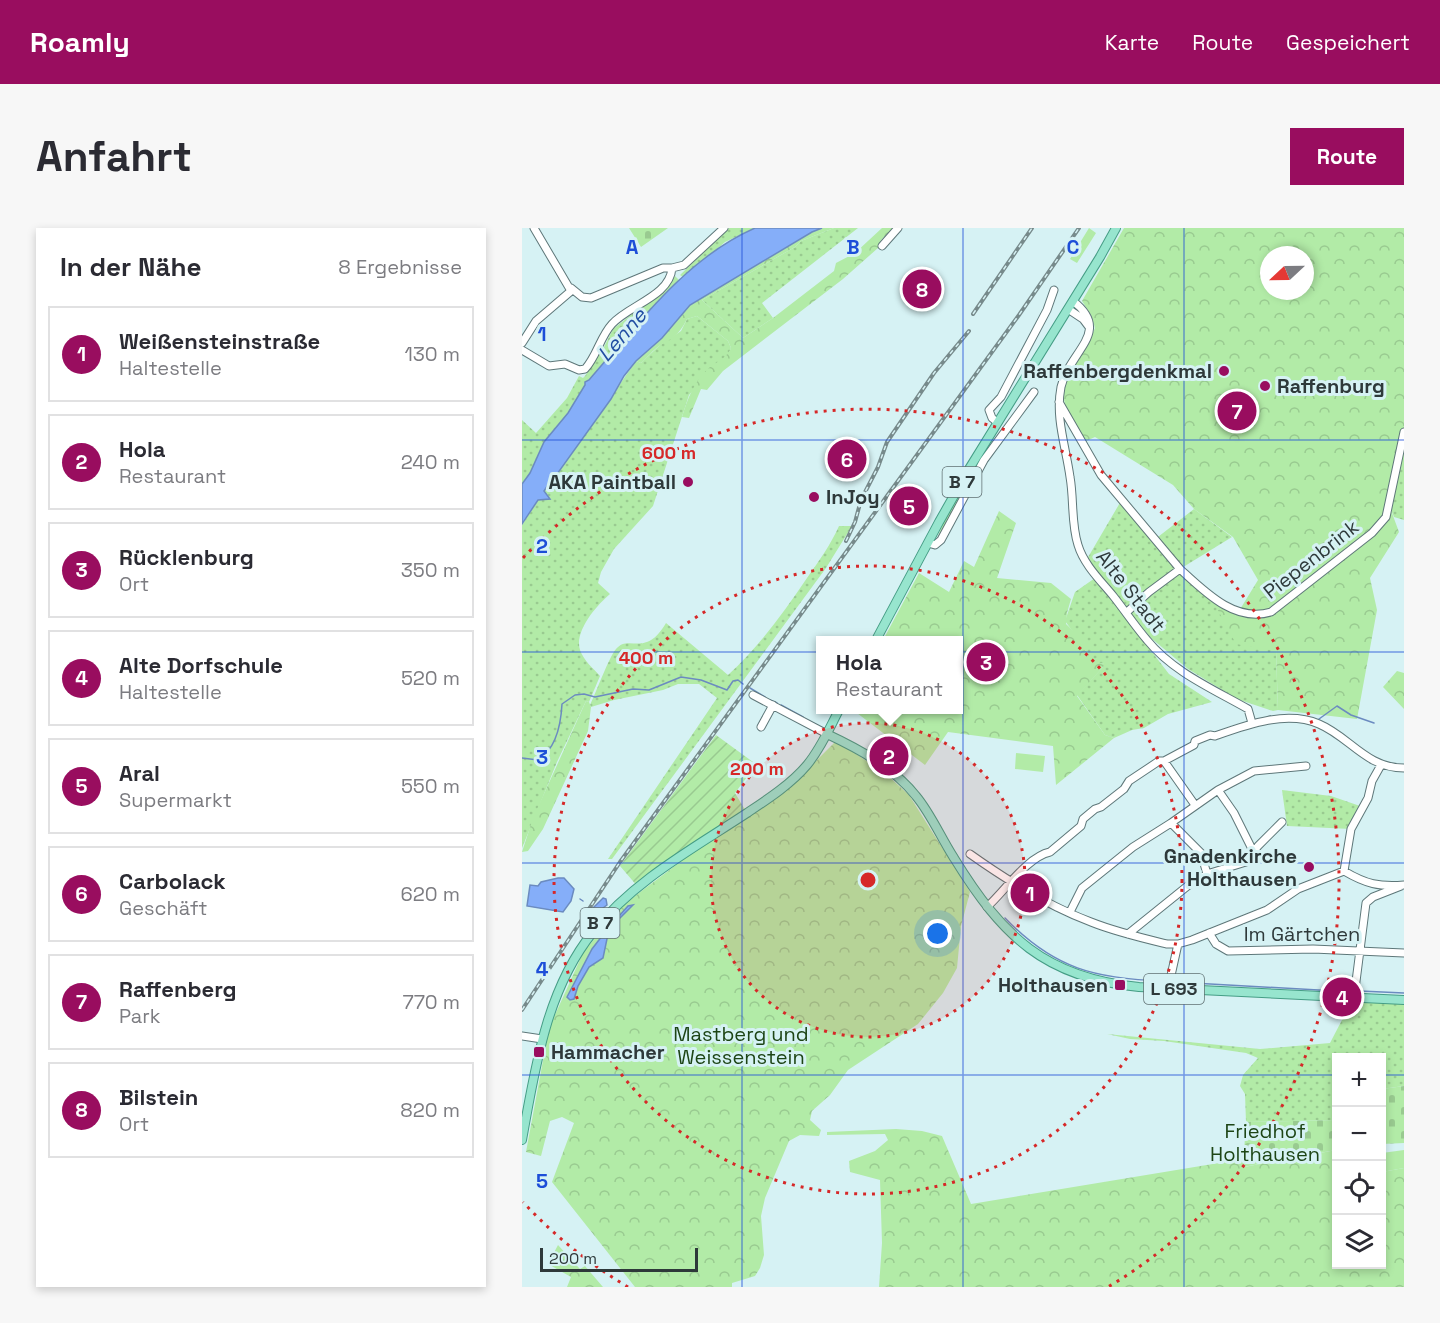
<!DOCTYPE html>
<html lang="de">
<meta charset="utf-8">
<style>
:root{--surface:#fff;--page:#f7f7f7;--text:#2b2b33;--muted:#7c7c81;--line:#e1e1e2;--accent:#990d5f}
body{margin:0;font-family:"Space Grotesk",sans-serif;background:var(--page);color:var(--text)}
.controls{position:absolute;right:18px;bottom:18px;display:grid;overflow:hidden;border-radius:0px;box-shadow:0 3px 9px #0003}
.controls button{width:54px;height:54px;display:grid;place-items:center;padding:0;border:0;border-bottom:2px solid var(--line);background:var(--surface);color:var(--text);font:30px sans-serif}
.compass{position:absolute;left:738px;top:18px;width:54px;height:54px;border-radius:50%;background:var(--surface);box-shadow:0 3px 9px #0003;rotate:248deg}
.scale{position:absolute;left:18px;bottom:15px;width:158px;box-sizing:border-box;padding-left:6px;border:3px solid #2e393a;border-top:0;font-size:16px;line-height:21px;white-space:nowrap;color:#2e393a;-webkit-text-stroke:4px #d6f2f4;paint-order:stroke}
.you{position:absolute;left:416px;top:706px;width:21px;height:21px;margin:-15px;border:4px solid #fff;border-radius:50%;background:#1a73e8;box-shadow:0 0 0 9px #1a73e833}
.badge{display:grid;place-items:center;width:39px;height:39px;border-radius:50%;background:var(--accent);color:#fff;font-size:20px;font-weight:700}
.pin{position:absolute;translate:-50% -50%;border:3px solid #fff;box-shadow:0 2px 6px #0006}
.popup{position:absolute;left:294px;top:408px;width:147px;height:78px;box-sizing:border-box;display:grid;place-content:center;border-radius:0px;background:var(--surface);filter:drop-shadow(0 2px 4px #0005);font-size:20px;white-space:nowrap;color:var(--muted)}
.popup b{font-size:22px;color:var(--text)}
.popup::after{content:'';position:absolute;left:50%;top:100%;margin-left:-12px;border:12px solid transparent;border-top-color:var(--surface)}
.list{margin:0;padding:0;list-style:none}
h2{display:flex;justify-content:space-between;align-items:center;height:78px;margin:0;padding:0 24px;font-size:26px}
h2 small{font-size:20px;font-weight:400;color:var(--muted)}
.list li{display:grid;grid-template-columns:39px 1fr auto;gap:18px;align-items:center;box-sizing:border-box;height:96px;margin:0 12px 12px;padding:0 12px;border:2px solid var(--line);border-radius:0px}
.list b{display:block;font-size:22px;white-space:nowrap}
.list p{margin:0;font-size:20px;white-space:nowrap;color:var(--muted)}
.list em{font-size:20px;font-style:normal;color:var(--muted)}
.icon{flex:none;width:33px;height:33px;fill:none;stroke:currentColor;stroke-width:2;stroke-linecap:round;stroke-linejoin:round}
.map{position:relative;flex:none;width:882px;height:1059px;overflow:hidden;border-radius:0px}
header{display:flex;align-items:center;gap:36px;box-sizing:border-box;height:84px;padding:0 30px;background:var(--accent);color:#fff}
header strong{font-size:28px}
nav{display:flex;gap:33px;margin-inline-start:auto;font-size:21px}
.intro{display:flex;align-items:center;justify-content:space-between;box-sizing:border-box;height:144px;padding:0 36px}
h1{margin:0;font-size:42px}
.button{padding:15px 27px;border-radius:0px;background:var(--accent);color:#fff;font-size:21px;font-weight:700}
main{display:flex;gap:36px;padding:0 36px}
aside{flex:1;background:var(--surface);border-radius:0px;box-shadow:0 3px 9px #0003}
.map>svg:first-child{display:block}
</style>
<header>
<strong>Roamly</strong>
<nav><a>Karte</a><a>Route</a><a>Gespeichert</a></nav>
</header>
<div class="intro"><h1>Anfahrt</h1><a class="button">Route</a></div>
<main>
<aside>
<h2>In der Nähe<small>8 Ergebnisse</small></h2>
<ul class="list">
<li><span class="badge">1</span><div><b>Weißensteinstraße</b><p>Haltestelle</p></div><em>130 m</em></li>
<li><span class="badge">2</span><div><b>Hola</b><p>Restaurant</p></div><em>240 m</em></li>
<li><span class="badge">3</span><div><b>Rücklenburg</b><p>Ort</p></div><em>350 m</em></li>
<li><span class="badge">4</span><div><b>Alte Dorfschule</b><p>Haltestelle</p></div><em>520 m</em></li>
<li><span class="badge">5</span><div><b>Aral</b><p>Supermarkt</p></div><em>550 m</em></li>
<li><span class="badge">6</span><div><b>Carbolack</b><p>Geschäft</p></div><em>620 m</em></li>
<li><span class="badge">7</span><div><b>Raffenberg</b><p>Park</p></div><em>770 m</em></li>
<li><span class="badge">8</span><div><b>Bilstein</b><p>Ort</p></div><em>820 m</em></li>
</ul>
</aside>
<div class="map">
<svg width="882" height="1059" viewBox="0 0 882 1059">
<defs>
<pattern id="grass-dots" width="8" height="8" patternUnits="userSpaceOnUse" patternTransform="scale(1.5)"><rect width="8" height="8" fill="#b2eba7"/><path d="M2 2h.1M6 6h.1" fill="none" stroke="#99ca90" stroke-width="1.8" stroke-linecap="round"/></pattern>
<pattern id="forest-crowns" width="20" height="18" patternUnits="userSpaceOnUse" patternTransform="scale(1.5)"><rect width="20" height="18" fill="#b2eba7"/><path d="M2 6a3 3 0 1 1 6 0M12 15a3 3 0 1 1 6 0" fill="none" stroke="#99ca90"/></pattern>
<pattern id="cemetery-stones" width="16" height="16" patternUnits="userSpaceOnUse" patternTransform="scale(1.5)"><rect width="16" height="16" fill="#b2eba7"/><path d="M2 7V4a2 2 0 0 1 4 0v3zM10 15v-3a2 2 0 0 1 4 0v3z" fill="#99ca90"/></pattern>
<pattern id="garden-furrows" width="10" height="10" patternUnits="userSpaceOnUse" patternTransform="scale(1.5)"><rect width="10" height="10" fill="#b2eba7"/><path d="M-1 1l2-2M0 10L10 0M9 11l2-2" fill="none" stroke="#99ca90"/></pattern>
</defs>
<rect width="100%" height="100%" fill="#d6f2f4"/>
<path fill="url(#grass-dots)" d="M207,0H233L203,14L162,50L158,47Z
M312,0H336L240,75L251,90L221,110L180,72L273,19L279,13Z
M153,48L158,53L110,100L67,153L63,154L64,157L46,185L22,214L8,245L0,256V192L14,205L45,170L57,148L61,150L63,148L80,123L91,101L147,57Z
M175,88L206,113L209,120L207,125L167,167L131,278L92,321L79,344L76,355L88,366C75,377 52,403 58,422C62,433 71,440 78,448L67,474L64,473L35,534L0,620V297L26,257L30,259L32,250L35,249V246L114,133L119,135L138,117L159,103L165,91Z
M882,204V292L872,289L867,277Z
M462,224L464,226L414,313L422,293Z
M599,273L632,312L672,281L710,309L658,341L754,423L756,482L751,483L715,471L666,441L629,410L565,331Z
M317,298H330L304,340L90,631H86L195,470L177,456H156L141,462L92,472L69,479L68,477C74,465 87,429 94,421C107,405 123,431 144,395L206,447C237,419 262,384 285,350C297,333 309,316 317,298Z
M573,350L647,446L690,474L646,486L622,500L610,502L592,510L583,507L555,467L582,438V436L572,434L563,422L562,414L552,405L543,393L553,364Z
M760,562L809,568L838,578L829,601L765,598Z
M832,769L882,772V858L860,861V830H814V892L724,894L723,866L718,858L721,847L736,830L724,825L642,813L608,811L585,806L738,821L808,815Z"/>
<path fill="url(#forest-crowns)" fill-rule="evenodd" d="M300,0H312L279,13L273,19L180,72L221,110L251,90L312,43L314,35L333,25L360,0H372L359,12L356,20L321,51L201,143L185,162L179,161L167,190L160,189C165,172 173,151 188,139C196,133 205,130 209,120L206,113L175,88L165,91C157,107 151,110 137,118C131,122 125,130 119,135L114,133L140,110L168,77L290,4Z
M602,0H882V205L867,277L877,304L848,350L855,382L835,491L756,482L754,423L714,416L690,371L717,383L736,352L711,309L672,281L651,257L573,209L560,215C542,177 532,169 556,128C561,119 569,110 573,100L569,87L560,73ZM747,27H783V63H747Z
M477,283L494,295L475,350L529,355L549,371L545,385L544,396L562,413L564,418L563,422L572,433L582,436V438L555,468L583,507L592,510L534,557L531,518L426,504L403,537L331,482H436V412H361L397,345L427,364L442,333L452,339Z
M875,443L882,445V481L861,459Z
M64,473L67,474L69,479L66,503L21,601L6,623L0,624L11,590Z
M314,513L363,545L387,567L448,664L439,698L435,740L421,765L396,796L326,842L308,867L290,883L288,892L299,902L297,908L278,907L267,913L243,970L239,988L242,1027L238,1040L233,1048L210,1055V1059H113L30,954L52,895L40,889L28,893L19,928L4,924L27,800L61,725L97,680L174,622L280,547Z
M374,901L400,903L420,908L449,976L721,931L722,939L814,922V1036H860V944L882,940V1059H357L360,1015L358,952L328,944L327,933L353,923L366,912L363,906L305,907V904Z
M36,1017L58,1041L63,1038L81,1059H45L49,1049L26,1036Z"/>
<path fill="url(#cemetery-stones)" d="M107,0H146L119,19Z
M882,858V915L860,916V861Z
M814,892V922L721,939L724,894Z"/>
<path fill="url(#garden-furrows)" d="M194,507L231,534L225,541L228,545L213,565L225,585L116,659L98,638Z"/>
<path fill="#b2eba7" d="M567,0L574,5L555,35L548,31Z
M494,525L523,528L521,544L493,541Z
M882,922V940L860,944V925Z"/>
<path fill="#85aef9" stroke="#6b8bc0" stroke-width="1.5" d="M233,0H300L290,4L168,77L140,110L114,133L102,148L89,171L35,246L31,259L26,257L22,263L28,271L16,272L0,296V256L8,245L22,214L46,185L63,157V154L67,152C115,97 164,30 233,0Z
M36,650H42L52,661L49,673L41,684L5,678L8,657L16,658L19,654Z
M81,670L84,671L85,677L77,683L63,700L60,697L70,681Z
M111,677L97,691L86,706L81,730L67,739L56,758L52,771L48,772L45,769L70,721L94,690V686L98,687L106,678Z"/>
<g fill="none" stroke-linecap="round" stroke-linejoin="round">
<path stroke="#6b8bc0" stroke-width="1.5" d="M228,460L243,469
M248,472L255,475
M259,477L281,489
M797,491L815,478L829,487L852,495
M0,530L16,532C34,521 39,495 40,476L53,467L62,466L73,469L111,461L127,462L159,449L179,452L205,462L211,453L216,452L221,456
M58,671L61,673
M483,690C532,741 574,751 642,753
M653,754L814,763
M838,763L882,765"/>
<defs>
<path id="minor" d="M360,18L376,0
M49,60L60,69L69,70L141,40H150
M551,73C591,104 547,123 539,159C533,190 544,219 548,249C552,271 549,296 556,317C562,337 579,353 592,369C603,383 613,398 625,412C651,444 691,461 726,481L730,495
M546,81L561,91L567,99
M0,115L14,93L49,63L12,0
M0,122L27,138L43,136L57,142L63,141C75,128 78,109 90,96C107,77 148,68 150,40L162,37L202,0
M537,174L579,247L658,341
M475,194L470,190L467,182L479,169L525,82L532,62
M406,315L413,317L419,312L462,232L512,164
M605,384L627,364L658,341C683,364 713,395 749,384L850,305L864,289L882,204
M231,467L305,506
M239,499L251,477
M642,533L673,577
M696,562L712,585L731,623
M448,626C486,653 526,678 569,694C594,704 620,710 645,716H656L670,712L745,682L776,661L822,643C844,656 857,659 882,657
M822,643L829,601L846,570L850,553L859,537
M685,646L679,625L649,595L696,562L732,543L784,538
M465,679C483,663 505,629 528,624L559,598L561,591L573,581L579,579L602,561L607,553L637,533H642L672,517L673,513L688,507L693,508C724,497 764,482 797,496C828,509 844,540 882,540
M548,684L560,660L611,619L649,595
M687,705L694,716L706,723L791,721L882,725
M606,706L673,652L685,646L724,634L736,618L760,594
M646,761L656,716
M832,769L844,675L851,669L879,658
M0,808L20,811"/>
<path id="major" d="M354,412L417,294L447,241L578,29L594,0
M305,506C337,521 372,540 394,568C409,586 419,610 432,630C480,708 523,750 617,759L882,772
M0,912C13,841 24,762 71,704C111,653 172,620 225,585C246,571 269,556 285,537C299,520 307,501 317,482"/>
</defs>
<use href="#minor" stroke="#5e7779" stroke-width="9"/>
<use href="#major" stroke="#459d85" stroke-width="10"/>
<use href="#minor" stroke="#fff" stroke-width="7"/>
<use href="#major" stroke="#97e5ce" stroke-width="8"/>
<defs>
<path id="rail" d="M451,86L510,0
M324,313L333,294L339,272L356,239L365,214L412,145L447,103
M0,782L98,634L497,87L557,0"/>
</defs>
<use href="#rail" stroke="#778a8b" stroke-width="4"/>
<use href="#rail" stroke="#d6f2f4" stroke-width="1.5" stroke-dasharray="4.5" stroke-linecap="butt"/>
</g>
<path fill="none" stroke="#1d4ed8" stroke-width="1.5" stroke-opacity="0.55" d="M220,0V1059M441,0V1059M662,0V1059M0,212H882M0,424H882M0,635H882M0,847H814M860,847H882"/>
<circle cx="346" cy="652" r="157" fill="#d62828" fill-opacity=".12"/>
<g fill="none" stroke="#d62828" stroke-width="3" stroke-dasharray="3 6">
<circle cx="346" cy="652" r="157"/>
<circle cx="346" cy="652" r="314"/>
<path d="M106 1059A472 472 0 0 1 1 974M1 330A472 472 0 1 1 586 1059"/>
</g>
<g fill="#990d5f" stroke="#d6f2f4" stroke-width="2">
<circle cx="702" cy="143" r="6"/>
<circle cx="743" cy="158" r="6"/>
<circle cx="166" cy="254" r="6"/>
<circle cx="292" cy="269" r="6"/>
<circle cx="787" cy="639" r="6"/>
<rect x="592" y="751" width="12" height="12" rx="3"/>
<rect x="11" y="818" width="12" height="12" rx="3"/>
</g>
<g text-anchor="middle" stroke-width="6" stroke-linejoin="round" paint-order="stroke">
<g fill="#d6f2f4" stroke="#607072" stroke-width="1.5">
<rect x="420.5" y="239" width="39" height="30" rx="4.5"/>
<rect x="58.5" y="680" width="39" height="30" rx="4.5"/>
<rect x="622" y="746" width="60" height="30" rx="4.5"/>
</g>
<g font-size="18" font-weight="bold" fill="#2e393a">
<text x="440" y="260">B 7</text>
<text x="78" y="701">B 7</text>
<text x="652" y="767">L 693</text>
</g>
<g font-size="20" font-weight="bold" fill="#2e393a" stroke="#d6f2f4" text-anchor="end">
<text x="690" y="150">Raffenbergdenkmal</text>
<text x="755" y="165" text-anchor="start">Raffenburg</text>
<text x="154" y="261">AKA Paintball</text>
<text x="304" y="276" text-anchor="start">InJoy</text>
<text x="775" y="635">Gnadenkirche<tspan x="775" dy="23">Holthausen</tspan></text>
<text x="586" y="764">Holthausen</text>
<text x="29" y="831" text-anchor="start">Hammacher</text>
</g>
<g font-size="20" fill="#2e393a" stroke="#d6f2f4">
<text transform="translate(789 331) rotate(-38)" y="7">Piepenbrink</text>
<text transform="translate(609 363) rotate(52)" y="7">Alte Stadt</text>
<text x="780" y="713">Im Gärtchen</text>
</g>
<g font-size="20" fill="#1d4515" stroke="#d6f2f4">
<text x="219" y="813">Mastberg und<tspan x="219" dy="23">Weissenstein</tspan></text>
<text x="743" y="910">Friedhof<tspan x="743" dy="23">Holthausen</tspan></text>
</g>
<g font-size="21" font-style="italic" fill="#214da2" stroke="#d6f2f4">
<text transform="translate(100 107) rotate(-49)" y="7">Lenne</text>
</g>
</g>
<g font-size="20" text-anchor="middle" font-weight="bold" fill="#1d4ed8" stroke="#d6f2f4" stroke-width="6" stroke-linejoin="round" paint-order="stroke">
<text x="110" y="26">A</text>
<text x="331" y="26">B</text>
<text x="551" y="26">C</text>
<text x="20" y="113">1</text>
<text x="20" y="325">2</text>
<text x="20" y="536">3</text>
<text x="20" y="748">4</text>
<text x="20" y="960">5</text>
</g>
<circle cx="346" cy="652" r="9" fill="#d62828" stroke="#d6f2f4" stroke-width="3"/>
<g font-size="18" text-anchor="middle" font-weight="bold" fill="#d62828" stroke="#d6f2f4" stroke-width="6" stroke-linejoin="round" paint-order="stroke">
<text x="147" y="231">600 m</text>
<text x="124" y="436">400 m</text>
<text x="235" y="547">200 m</text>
</g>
</svg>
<div class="controls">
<button>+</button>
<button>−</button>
<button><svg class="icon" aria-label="locate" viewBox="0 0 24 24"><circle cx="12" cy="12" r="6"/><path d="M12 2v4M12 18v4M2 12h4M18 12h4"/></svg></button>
<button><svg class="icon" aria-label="layers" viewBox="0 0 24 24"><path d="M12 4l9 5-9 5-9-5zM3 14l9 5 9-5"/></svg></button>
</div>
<svg class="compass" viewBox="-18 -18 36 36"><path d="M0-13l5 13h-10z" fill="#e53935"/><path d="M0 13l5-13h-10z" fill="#7c7c81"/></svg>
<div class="scale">200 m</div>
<div class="you"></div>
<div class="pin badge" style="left:508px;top:665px">1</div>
<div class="pin badge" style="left:367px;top:528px">2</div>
<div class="popup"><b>Hola</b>Restaurant</div>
<div class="pin badge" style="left:464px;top:434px">3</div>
<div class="pin badge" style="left:820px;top:769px">4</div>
<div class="pin badge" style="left:387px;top:278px">5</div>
<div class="pin badge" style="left:325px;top:231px">6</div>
<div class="pin badge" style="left:715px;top:183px">7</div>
<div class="pin badge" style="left:400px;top:61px">8</div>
</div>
</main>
